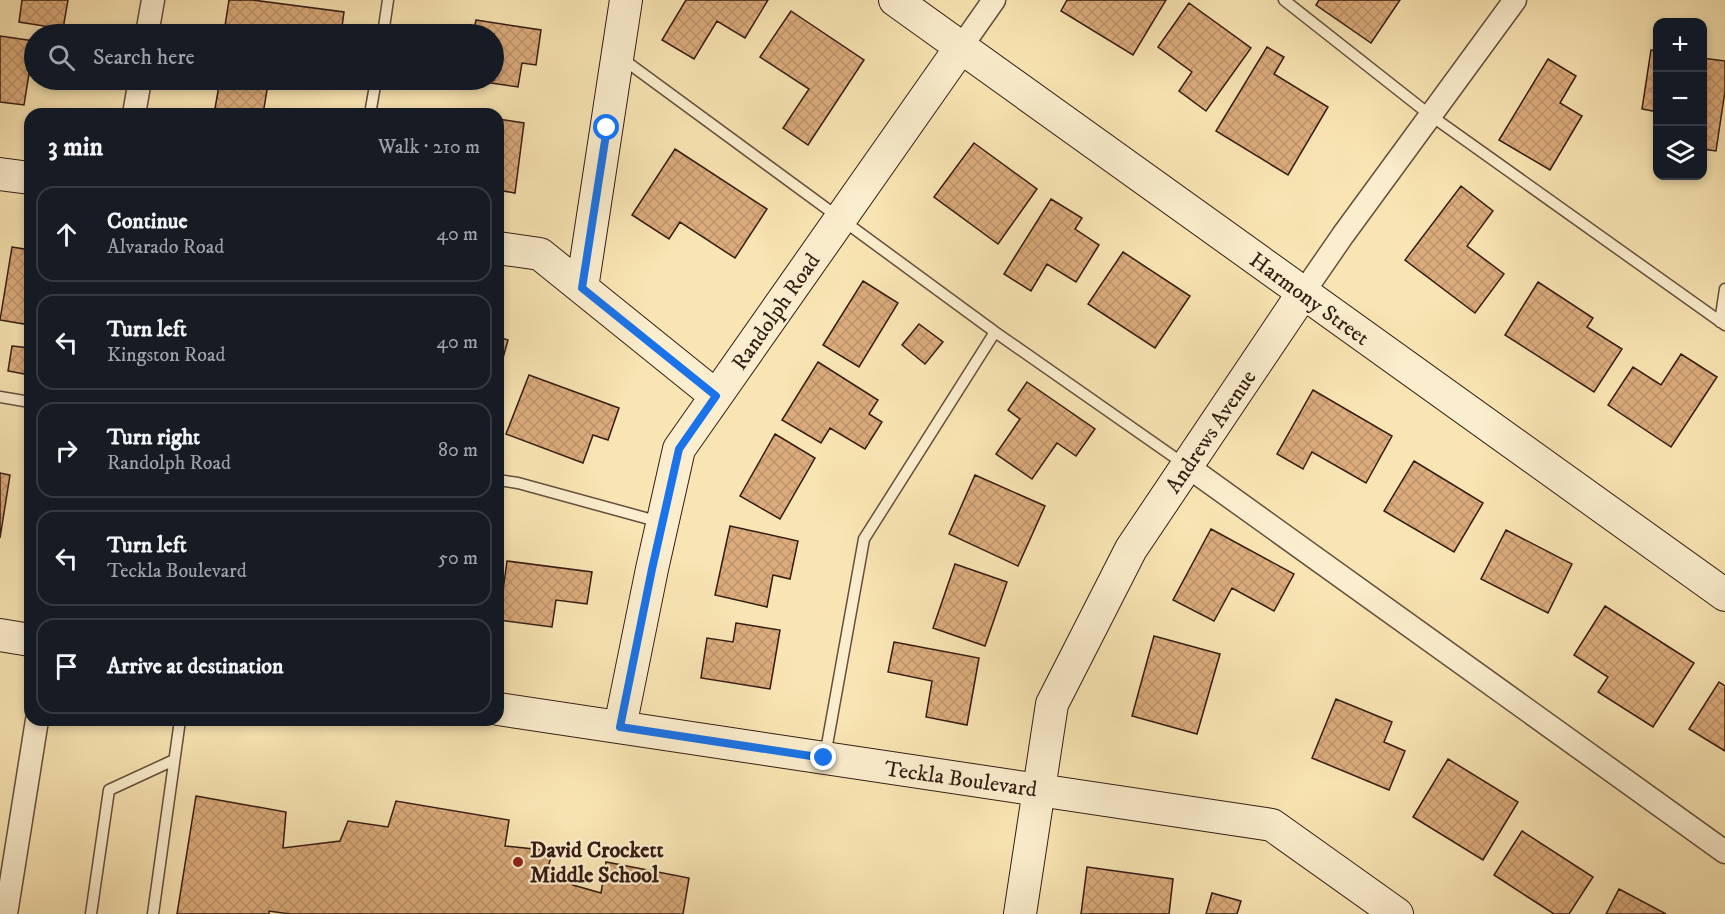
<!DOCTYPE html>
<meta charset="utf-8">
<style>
:root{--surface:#171b24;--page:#242831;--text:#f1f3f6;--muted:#9ea1a6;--line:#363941}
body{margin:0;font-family:"IM FELL DW Pica",serif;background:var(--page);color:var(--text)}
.controls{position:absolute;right:18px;top:18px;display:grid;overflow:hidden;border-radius:12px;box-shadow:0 3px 9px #0003}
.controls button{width:54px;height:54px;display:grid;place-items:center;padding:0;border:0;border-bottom:2px solid var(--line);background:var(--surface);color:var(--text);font:30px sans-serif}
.stop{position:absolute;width:18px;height:18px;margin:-14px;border:4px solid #1a73e8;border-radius:50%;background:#fff}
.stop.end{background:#1a73e8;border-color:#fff;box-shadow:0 2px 6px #0008}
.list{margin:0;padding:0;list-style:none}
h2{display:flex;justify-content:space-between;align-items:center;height:78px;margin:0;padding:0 24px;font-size:26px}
h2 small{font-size:20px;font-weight:400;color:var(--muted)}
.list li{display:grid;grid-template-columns:39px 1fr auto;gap:18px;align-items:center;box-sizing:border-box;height:96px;margin:0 12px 12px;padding:0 12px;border:2px solid var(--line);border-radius:18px}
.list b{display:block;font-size:22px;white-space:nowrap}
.list p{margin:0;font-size:20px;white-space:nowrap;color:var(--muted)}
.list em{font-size:20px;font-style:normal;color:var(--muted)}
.icon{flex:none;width:33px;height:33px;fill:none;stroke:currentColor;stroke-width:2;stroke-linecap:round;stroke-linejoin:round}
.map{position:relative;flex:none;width:1725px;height:914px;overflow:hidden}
.search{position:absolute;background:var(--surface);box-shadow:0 3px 9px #0003;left:24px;top:24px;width:480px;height:66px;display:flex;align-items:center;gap:15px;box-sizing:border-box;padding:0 21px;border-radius:33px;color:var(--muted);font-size:22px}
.panel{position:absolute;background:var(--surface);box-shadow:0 3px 9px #0003;left:24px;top:108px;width:480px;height:618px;border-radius:18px}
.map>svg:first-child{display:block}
</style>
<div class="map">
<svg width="1725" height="914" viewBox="0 0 1725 914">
<defs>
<pattern id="building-cross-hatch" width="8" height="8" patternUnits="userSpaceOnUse" patternTransform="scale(1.5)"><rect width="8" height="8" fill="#dcac7c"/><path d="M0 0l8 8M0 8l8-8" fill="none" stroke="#bd936a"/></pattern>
</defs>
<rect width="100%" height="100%" fill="#f9e5b3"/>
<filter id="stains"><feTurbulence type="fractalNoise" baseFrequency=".00333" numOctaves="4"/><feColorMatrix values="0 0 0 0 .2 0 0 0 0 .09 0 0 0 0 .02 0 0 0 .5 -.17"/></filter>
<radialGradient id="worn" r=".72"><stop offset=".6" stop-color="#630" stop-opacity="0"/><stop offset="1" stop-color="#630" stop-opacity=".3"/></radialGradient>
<path fill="url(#building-cross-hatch)" stroke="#341c13" stroke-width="1.5" d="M22,0H68L63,29L19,22Z
M229,0H253L344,12L341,34H309L293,32V34H253L254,30L225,26Z
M686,0H768L745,38L717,21L694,59L662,40Z
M1067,0H1166L1133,55L1061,11Z
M1319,0H1400L1371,43L1316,5Z
M1189,3L1251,48L1206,111L1179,91L1192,72L1158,47Z
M791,11L864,60L808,145L783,128L809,89L760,57Z
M476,20L541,30L536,65L522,63L518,87L470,80H494V34H473Z
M0,36L34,41V75L29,74L24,105L0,102Z
M1267,47L1284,57L1274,74L1328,107L1288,175L1216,131Z
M1651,50L1658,51V112L1642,109Z
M1702,58L1725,61V91L1716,151L1702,149Z
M1548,59L1576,76L1560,103L1582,116L1550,170L1499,140Z
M220,80H238L268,84L263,114H214Z
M498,119L524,123L515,193L498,190Z
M974,143L1037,189L998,244L934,197Z
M675,149L767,209L735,258L680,222L669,239L632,215Z
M1461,186L1493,211L1467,246L1504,274L1475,313L1405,260Z
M1051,199L1082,218L1075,229L1099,245L1076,282L1047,264L1031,291L1004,274Z
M12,247L30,250V325L0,320Z
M1123,252L1190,296L1155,348L1088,304Z
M863,281L898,303L859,367L823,345Z
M1538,282L1593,318L1587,327L1622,349L1594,392L1505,335Z
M919,324L943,342L925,364L902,345Z
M498,337L508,340L498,376Z
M12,346L30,348V375L8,371Z
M1681,354L1717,377L1671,447L1608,405L1633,367L1661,385Z
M818,362L878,400L869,414L882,422L865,449L830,428L821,443L782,420Z
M529,375L619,408L608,440L593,435L583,463L506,434Z
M1027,382L1095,429L1076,456L1057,443L1032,479L996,454L1020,419L1008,410Z
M1313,390L1392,436L1366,483L1312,452L1303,469L1277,454Z
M775,434L815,458L780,519L740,496Z
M1414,461L1483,503L1454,552L1384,511Z
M0,473L10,475L0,538Z
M975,475L1045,506L1018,566L949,534Z
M730,526L798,541L790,579L773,575L767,607L715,595Z
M1211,529L1294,574L1274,611L1232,588L1214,621L1173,600Z
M1506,530L1572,564L1548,613L1481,579Z
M507,561L592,572L587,604L556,600L552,627L499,620Z
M955,564L1007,582L985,646L933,628Z
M1605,606L1694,663L1653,727L1598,692L1608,677L1574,655Z
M736,623L780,630L770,689L701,678L707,638L733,642Z
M1154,636L1220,654L1197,734L1132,716Z
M894,642L979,658L967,725L926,717L932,681L888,672Z
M1719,682L1725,686V751L1689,729Z
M1336,699L1392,722L1384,742L1405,751L1389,790L1312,758Z
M1448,759L1518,802L1483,860L1413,817Z
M196,796L286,812L283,848L340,841L348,821L388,827L396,801L509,820L505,846L553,851L547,870L573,885L601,893L606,862L689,878L683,914H290L269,911V914H177Z
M1522,831L1593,877L1569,914H1554L1494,875Z
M1087,867L1173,879L1169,914H1081Z
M1619,889L1666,914H1606Z
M1212,893L1241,901L1237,914H1206Z"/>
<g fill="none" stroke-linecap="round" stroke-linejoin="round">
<defs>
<path id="lane" d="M1284,0L1430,115L1725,325
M383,34L388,0
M620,57L995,332L1184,464
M370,114L376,80
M1720,322L1725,289
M0,397L30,402
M498,480L518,483L660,522
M825,756L864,539L995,332
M91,914L109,790L174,760
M153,914L180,720"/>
<path id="street" d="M147,34L153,0
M961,47L994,0
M134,114L140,80
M1303,293L1343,235L1515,0
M1187,466L1725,852
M6,914L37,720"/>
<path id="secondary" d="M895,0L1725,595
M0,174L30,178
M498,248L540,254L716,396
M582,288L626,0
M0,635L30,640
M498,709L1272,825L1397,914
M620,727L652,569L679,449L961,47
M1020,914L1052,704L1131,549L1303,293"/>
</defs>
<use href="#lane" stroke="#654e3b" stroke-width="13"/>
<use href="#street" stroke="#654e3b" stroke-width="25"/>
<use href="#secondary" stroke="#341c13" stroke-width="34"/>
<use href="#lane" stroke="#fbeece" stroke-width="10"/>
<use href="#street" stroke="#fbeece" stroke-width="22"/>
<use href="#secondary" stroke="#fbeece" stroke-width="32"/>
</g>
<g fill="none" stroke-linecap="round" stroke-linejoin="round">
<path stroke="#1a73e8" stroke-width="8" d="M607,128L582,288L716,396L679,449L652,569L620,727L824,758"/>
</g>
<circle fill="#8f2418" stroke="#fbeece" stroke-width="2" cx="518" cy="862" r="6"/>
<g text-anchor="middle" stroke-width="4.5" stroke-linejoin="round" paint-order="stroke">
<g font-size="22" fill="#341c13" stroke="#fbeece">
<text transform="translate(1310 298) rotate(36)" y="8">Harmony Street</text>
<text transform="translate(775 311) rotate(-55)" y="8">Randolph Road</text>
<text transform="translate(1210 431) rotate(-56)" y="8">Andrews Avenue</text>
<text transform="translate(961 778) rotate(8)" y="8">Teckla Boulevard</text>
</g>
<g font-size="22" font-weight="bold" fill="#341c13" stroke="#fbeece" text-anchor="start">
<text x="530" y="857">David Crockett<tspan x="530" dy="25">Middle School</tspan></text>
</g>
</g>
<rect width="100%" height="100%" filter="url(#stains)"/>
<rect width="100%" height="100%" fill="url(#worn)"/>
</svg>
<div class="controls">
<button>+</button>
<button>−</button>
<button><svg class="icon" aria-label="layers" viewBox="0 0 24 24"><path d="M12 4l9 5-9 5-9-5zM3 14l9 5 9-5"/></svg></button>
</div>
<div class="stop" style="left:607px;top:128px"></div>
<div class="stop end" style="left:824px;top:758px"></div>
<div class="search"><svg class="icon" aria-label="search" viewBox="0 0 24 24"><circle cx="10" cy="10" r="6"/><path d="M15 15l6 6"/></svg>Search here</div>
<section class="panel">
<h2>3 min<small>Walk · 210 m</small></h2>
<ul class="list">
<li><svg class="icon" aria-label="ahead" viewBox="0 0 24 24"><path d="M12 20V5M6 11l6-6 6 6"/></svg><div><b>Continue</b><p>Alvarado Road</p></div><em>40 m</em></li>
<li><svg class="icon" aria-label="left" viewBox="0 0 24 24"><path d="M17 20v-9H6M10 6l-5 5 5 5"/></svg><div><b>Turn left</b><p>Kingston Road</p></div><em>40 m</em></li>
<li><svg class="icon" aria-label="right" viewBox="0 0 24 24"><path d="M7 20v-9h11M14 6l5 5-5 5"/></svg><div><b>Turn right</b><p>Randolph Road</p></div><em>80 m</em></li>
<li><svg class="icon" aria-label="left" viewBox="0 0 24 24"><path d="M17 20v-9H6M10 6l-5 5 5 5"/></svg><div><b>Turn left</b><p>Teckla Boulevard</p></div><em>50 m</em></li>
<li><svg class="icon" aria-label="arrive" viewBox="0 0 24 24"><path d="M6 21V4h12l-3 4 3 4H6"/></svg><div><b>Arrive at destination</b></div></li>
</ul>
</section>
</div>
